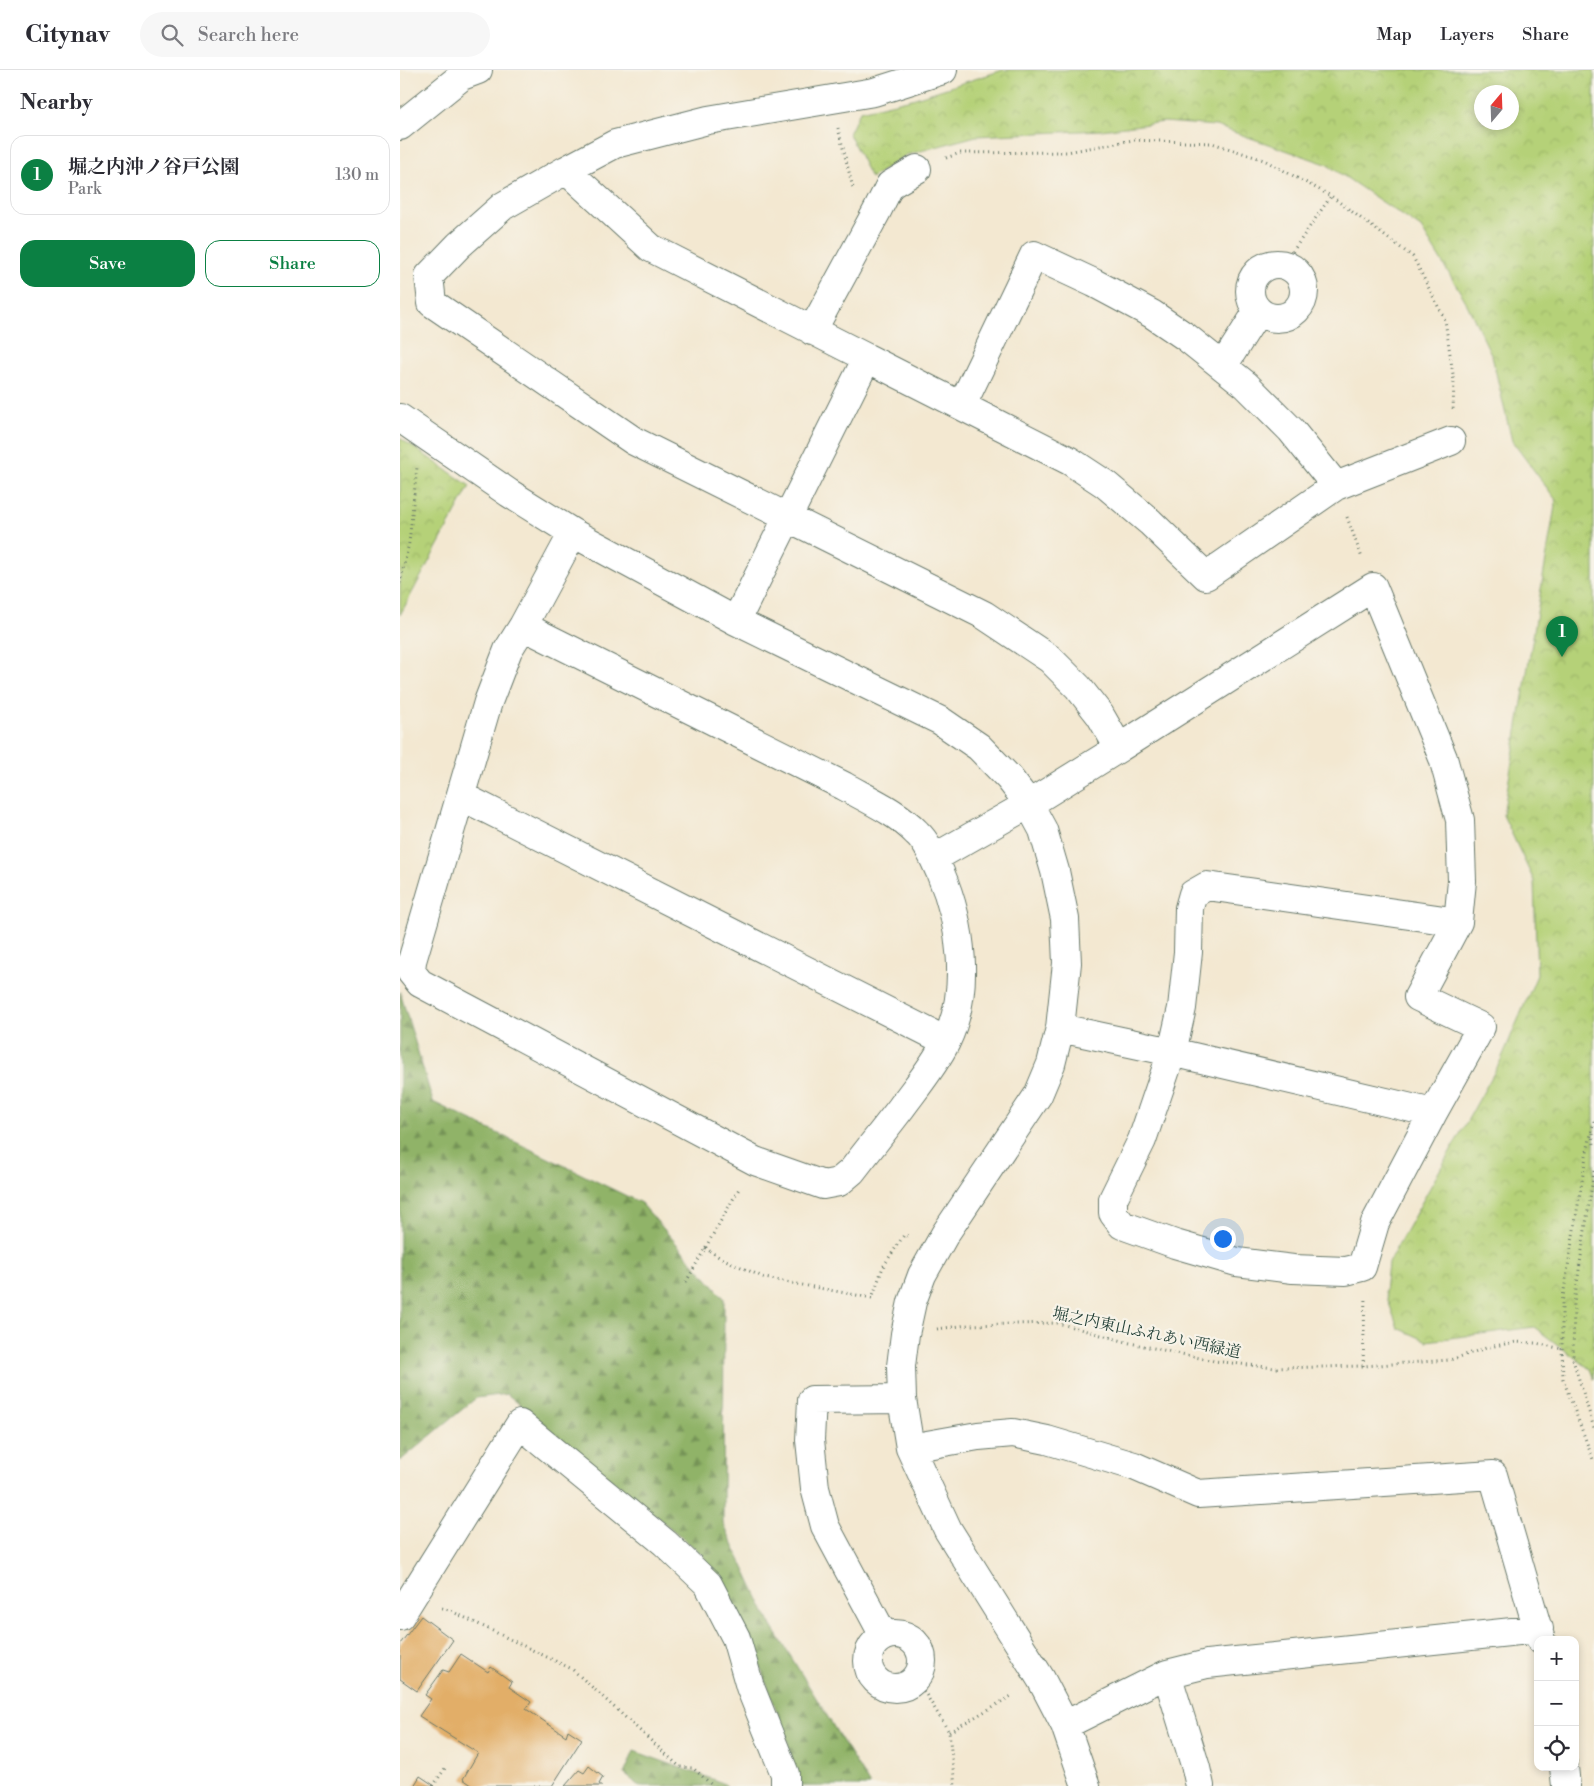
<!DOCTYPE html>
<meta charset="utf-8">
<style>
:root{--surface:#fff;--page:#f7f7f7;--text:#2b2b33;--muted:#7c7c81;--line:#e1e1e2;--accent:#0b8043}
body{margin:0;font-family:"Libre Bodoni","Noto Serif JP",serif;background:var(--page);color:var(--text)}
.controls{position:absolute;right:15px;bottom:15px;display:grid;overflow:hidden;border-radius:10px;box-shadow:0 2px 8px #0003}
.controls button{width:45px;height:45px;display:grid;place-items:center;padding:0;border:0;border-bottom:1px solid var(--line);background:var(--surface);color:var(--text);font:25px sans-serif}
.compass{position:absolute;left:1074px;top:15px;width:45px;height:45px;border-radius:50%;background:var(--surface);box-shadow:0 2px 8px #0003;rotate:19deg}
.you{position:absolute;left:822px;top:1168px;width:18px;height:18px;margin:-12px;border:4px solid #fff;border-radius:50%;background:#1a73e8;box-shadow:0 0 0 8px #1a73e833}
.badge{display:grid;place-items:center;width:32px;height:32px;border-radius:50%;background:var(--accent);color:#fff;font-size:16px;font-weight:700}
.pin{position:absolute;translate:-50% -41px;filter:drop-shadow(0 1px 2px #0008)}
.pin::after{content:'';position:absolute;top:26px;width:18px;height:15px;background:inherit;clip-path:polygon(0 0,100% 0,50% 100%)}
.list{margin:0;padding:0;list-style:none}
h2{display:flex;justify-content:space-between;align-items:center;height:65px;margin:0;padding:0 20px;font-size:21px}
h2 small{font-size:16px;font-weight:400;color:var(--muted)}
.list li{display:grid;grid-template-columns:32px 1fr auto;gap:15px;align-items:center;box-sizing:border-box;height:80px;margin:0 10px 10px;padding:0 10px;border:1px solid var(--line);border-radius:15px}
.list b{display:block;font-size:19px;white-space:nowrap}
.list p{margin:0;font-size:16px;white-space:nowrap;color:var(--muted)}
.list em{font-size:16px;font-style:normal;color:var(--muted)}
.actions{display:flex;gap:10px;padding:15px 20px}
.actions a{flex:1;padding:11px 0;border:1px solid var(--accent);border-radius:15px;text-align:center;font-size:18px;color:var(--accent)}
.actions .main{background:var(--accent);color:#fff}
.icon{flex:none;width:28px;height:28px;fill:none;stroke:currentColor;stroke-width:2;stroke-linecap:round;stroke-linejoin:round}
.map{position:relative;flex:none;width:1194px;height:1716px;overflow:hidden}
header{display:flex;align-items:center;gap:30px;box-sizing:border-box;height:70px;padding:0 25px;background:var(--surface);border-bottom:1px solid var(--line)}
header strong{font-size:24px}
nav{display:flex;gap:28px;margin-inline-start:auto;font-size:18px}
.search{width:350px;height:45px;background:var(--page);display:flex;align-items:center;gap:12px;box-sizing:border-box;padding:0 18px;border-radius:28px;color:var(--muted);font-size:19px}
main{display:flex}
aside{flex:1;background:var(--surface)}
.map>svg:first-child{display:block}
</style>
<header>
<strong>Citynav</strong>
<div class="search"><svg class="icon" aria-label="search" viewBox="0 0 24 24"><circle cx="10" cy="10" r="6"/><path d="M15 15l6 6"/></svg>Search here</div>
<nav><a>Map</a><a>Layers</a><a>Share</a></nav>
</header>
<main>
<aside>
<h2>Nearby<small></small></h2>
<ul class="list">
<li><span class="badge">1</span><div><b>堀之内沖ノ谷戸公園</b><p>Park</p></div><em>130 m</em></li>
</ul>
<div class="actions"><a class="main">Save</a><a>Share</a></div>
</aside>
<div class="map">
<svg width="1194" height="1716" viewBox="0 0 1194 1716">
<defs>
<pattern id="forest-firs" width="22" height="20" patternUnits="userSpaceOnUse" patternTransform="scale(1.25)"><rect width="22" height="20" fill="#90b368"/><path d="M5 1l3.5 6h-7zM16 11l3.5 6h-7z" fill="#759356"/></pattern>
<pattern id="park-crowns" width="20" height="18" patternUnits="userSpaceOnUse" patternTransform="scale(1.25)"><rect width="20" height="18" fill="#b5d178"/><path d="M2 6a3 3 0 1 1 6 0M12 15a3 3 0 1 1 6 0" fill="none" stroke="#9bb468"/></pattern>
</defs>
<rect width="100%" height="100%" fill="#f7f3e8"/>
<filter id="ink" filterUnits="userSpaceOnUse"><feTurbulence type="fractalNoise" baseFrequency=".02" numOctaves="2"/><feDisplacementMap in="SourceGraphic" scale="10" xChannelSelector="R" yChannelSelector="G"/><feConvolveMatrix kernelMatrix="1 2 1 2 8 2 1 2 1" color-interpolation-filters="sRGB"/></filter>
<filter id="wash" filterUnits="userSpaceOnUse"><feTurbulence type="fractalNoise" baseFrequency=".0096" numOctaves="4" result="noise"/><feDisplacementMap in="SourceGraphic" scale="20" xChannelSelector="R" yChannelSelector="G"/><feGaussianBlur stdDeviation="1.12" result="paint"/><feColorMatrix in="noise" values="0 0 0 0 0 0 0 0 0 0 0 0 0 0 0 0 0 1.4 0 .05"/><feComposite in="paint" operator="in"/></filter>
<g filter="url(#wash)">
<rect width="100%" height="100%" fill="#f3e8d1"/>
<path fill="url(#forest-firs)" stroke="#58784e" d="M0,922L33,1032L241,1133L324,1228L323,1453L369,1551L470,1716H393L388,1672L350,1568L302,1484L107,1324L76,1328L0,1391Z
M234,1681L323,1713L327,1716H240L224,1704Z"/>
<path fill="url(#park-crowns)" stroke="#6a8756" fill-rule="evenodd" d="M603,0H1194V1309L1190,1299L1134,1257L1027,1271L998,1258L985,1222L988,1193L1100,992L1137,905L1134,811L1103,745L1156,430L1112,371L1092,286L1064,228L1021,158L926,94L816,56L764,52L701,60L576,66L506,85L471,108L449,64L460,41L512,29ZM1082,22H1112V52H1082Z
M0,368L70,416L0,545Z"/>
<g id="blocks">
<path fill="#e2ae67" d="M21,1546L53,1570L17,1621L0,1609V1574Z
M61,1584L88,1602L91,1597L112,1612L109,1617L131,1632L126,1639L166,1666L168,1660L182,1669L152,1716H73L63,1709L78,1683L19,1646L31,1629L25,1625L43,1600L49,1602Z
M189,1696L203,1707L199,1714L202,1716H165L179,1700L184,1703Z
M20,1706L35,1716H14Z"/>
</g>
</g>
<g filter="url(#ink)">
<use href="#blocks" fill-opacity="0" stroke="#69796b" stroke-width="1"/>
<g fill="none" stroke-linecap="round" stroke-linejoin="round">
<defs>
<path id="minor" d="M0,56L62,6L78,0
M166,100L215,74L308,50L474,22L543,0
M850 221a27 27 0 1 1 54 0a27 27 0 1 1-54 0Z
M412,261L477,141L490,115L517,99
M467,288L670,391L705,414L750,452L806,506L936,416L1051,371
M823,296L858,241
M562,335L634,185L694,213L752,244L786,267L846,315L891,360L936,416
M0,348L109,423L173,463L336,551L541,651L579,677L609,708L629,734L643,760L655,801L665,849L667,893L660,958L651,994L638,1025L545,1164L522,1205L512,1232L505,1264L501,1296L502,1329L510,1378L548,1460L641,1609L665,1655L686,1716
M336,551L467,288L251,178L166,100L103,136L59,175L29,206L32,233L234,371L584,545L650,589L678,617L700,645L719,678L629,734L534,788
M123,556L444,716C469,730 497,742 517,763C528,773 534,789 540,802C562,854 571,920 546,972C534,996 517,1016 501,1038C485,1059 468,1080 452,1101L439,1112L423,1115L355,1091L20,913L11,902L12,891L88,632L108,580L123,556L173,463
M719,678L973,517L1043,688L1060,750L1062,811L1058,852L807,816L793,824L789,838L788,882L782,938L772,982L742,1070L713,1129V1143L722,1155L775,1174L837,1192L893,1199L946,1201L962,1197L975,1153L1033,1043L1081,957L1018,927L1058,852
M61,726L546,971
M660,958L772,982L1033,1043
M510,1378L578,1366L613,1363L647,1370L734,1396L798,1424L1093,1405L1141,1570
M0,1546L120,1354L265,1473L308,1514L336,1568L350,1617L385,1704V1716
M468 1591a27 27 0 1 1 54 0a27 27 0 1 1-54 0Z
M484,1566L425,1456L415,1418L410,1370L412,1330L502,1329
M767,1604L807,1594L1139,1559
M665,1655L767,1604L796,1698L800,1716
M1164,1697L1166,1716"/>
</defs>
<use href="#minor" stroke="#69796b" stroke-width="30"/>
<path stroke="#69796b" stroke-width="3" stroke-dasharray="1 4" stroke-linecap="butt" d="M438,58L453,118
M546,88L560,83L667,82L733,70L812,73L864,90L931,126L1013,187L1045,250L1054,311L1053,341
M884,194L931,126
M947,447L962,488
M0,513L9,473L17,397
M1194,1051L1186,1086L1162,1233V1279L1163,1309L1194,1392
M1193,1063L1194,1075
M1194,1101L1174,1233L1173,1290L1194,1358
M305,1178L319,1187L365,1208L472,1228L483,1197L504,1165L508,1166
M286,1212L340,1117
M537,1259L568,1255L658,1253L730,1273L814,1291L875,1298L963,1296L1050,1290L1089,1277L1116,1272L1136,1273L1162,1279
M963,1296L965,1227
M42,1538L51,1541L172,1599L280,1697L293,1698L313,1716
M516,1608L549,1662L555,1716
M549,1662L613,1625
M33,1716L46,1697"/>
<use href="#minor" stroke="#fff" stroke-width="28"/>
</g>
</g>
<g text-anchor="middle" stroke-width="4.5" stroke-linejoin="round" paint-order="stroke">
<g font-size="16" fill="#1f3d34" stroke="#f7f3e8">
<text transform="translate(747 1262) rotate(12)" y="6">堀之内東山ふれあい西緑道</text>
</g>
</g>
</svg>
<div class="controls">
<button>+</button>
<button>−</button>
<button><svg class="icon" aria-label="locate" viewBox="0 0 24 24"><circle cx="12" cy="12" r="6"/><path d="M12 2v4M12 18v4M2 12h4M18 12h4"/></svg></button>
</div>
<svg class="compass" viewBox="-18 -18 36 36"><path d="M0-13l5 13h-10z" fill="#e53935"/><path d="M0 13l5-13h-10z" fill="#7c7c81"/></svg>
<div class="you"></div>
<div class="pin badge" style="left:1162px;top:587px">1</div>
</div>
</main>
